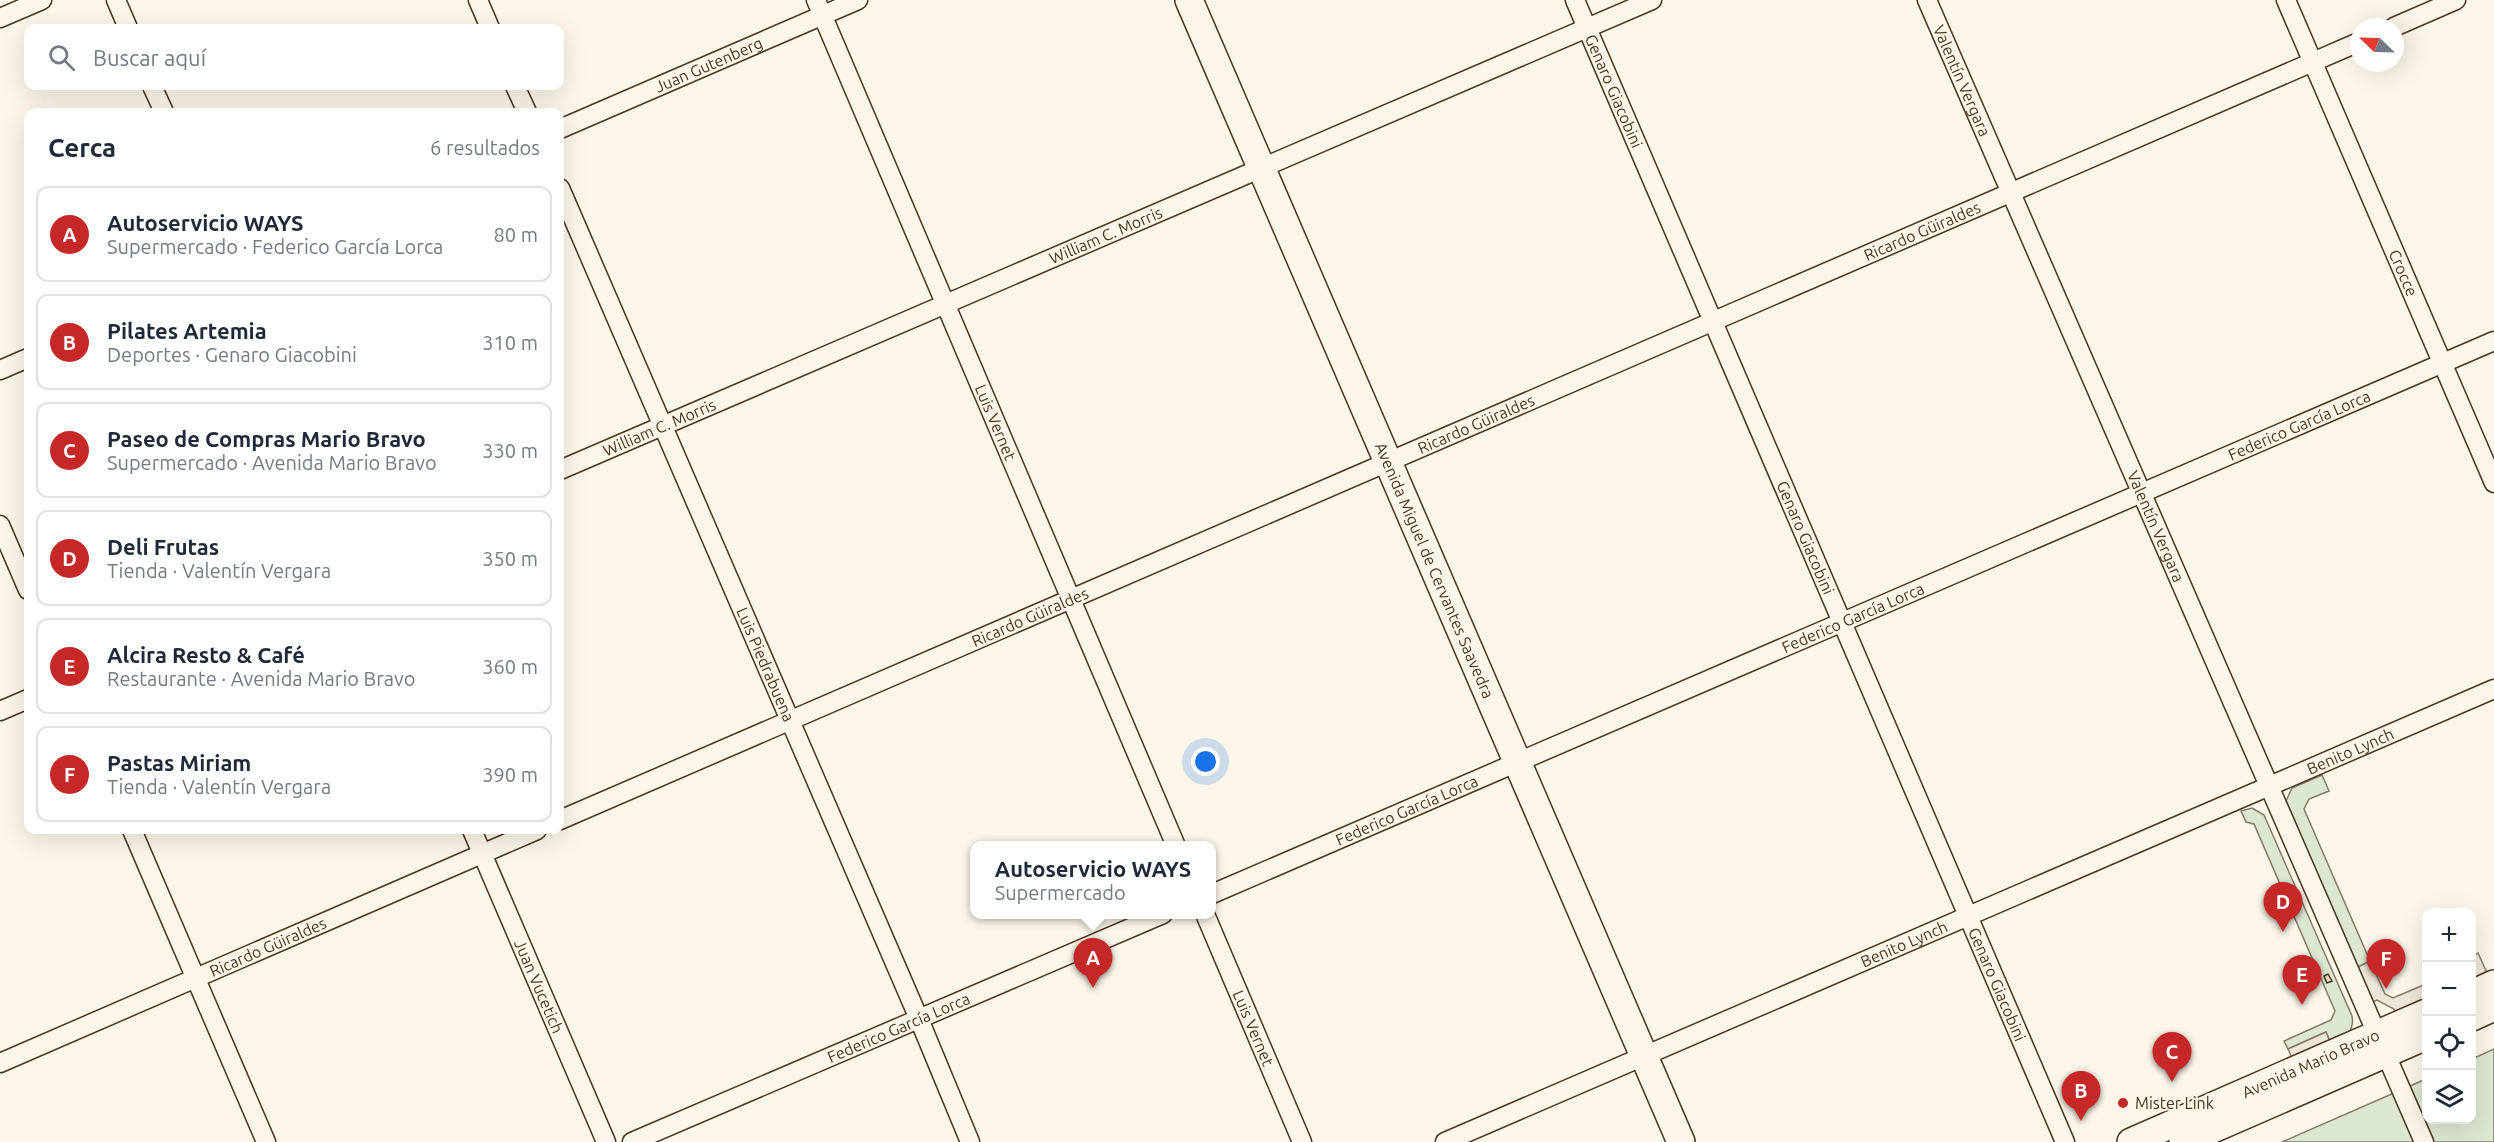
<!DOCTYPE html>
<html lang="es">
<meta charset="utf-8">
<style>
:root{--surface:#fff;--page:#f2f2f3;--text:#1f2937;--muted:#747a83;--line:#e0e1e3;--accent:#c62828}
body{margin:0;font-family:Ubuntu,sans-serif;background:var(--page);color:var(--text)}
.controls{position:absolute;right:18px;bottom:18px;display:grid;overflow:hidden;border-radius:12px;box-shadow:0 6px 24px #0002}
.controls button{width:54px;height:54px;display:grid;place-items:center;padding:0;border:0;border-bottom:2px solid var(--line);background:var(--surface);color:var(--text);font:30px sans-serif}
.compass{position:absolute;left:2350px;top:18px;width:54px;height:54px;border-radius:50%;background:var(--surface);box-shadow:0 6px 24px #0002;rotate:293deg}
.you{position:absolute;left:1206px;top:762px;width:21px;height:21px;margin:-15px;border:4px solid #fff;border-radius:50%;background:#1a73e8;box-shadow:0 0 0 9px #1a73e833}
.badge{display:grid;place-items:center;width:39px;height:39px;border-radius:50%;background:var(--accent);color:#fff;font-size:20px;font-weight:700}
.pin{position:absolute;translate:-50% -50px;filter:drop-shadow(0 2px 3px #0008)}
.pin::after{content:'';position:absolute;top:32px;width:21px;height:18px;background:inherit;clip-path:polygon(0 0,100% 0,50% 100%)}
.popup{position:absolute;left:970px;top:841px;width:246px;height:78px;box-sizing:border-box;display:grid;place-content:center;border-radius:12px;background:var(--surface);filter:drop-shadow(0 2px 4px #0005);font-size:20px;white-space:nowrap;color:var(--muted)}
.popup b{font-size:22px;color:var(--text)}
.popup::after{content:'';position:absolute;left:50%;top:100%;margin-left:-12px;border:12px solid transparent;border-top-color:var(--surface)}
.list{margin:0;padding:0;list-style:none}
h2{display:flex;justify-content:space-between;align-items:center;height:78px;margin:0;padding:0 24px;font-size:26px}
h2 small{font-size:20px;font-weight:400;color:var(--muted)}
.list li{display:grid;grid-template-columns:39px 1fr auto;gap:18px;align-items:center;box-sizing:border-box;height:96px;margin:0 12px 12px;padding:0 12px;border:2px solid var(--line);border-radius:12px}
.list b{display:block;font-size:22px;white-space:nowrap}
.list p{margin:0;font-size:20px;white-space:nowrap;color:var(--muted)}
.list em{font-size:20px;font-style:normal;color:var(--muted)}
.icon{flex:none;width:33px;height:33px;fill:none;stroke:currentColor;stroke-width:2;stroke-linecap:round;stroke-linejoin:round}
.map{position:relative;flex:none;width:2494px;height:1142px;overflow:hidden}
.search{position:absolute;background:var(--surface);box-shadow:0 6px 24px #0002;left:24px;top:24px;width:540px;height:66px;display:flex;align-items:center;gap:15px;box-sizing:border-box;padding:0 21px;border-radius:12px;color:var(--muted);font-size:22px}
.panel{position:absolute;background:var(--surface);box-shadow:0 6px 24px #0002;left:24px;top:108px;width:540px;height:726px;border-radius:12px}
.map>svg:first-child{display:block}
</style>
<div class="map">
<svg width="2494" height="1142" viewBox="0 0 2494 1142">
<rect width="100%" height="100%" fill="#fbf6e9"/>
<path fill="#dce7d0" stroke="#887966" stroke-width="1.5" d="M2322,775L2329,791L2309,799L2304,809L2370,961L2358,967L2286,801L2292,788Z
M2252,808L2264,815L2352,1016C2355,1033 2344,1037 2331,1044L2326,1032L2288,1049L2284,1041L2331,1020L2335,1011L2254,824L2246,822L2241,811Z
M2494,1049V1142H2282L2426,1079V1120H2472V1059Z"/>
<path fill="#ede7d9" stroke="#887966" stroke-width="1.5" d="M2478,953L2488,975L2472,982V956Z
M2370,961L2385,994L2393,998L2426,984V1002L2397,1015L2394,1009L2377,1000L2373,1002L2358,967Z
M2326,1032L2331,1044L2293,1060L2288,1049Z"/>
<path fill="#ecdcbc" stroke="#4a3520" stroke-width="1.5" d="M2328,974L2332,981L2327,983L2324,976Z"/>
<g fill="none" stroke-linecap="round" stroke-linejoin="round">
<defs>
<g id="street">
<path d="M116,0L128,28"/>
<path d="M478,0L490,28"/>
<path id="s1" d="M816,0L1176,846"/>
<path id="s2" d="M1575,0L2065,1142"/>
<path id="s3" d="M1927,0L2424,1142"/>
<path id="s4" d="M2286,0L2494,483"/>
<path d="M0,18L42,0"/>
<path d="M2394,27L2456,0"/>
<path d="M152,86L164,112"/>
<path d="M515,86L527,112"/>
<path id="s5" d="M560,129L858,0"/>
<path id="s6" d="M560,188L919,1019L970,1142"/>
<path d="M0,370L28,358"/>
<path id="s7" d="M560,470L1652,0"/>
<path d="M0,525L28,590"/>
<path d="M0,711L28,699"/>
<path id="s8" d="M560,820L2359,42"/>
<path d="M132,830L266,1142"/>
<path id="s9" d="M472,830L606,1142"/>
<path id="s10" d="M1212,894L2494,341"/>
<path id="s11" d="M1205,914L1302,1142"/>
<path id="s12" d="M0,1063L537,830"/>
<path id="s13" d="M632,1142L1163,914"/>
<path id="s14" d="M1445,1142L2494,689"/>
</g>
<g id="secondary">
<path id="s15" d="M1189,0L1681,1142"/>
<path d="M2472,994L2494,984"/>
<path d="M2472,1017L2494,1007"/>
<path id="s16" d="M2131,1142L2426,1013"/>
<path d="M2183,1142L2426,1036"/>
</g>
</defs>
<use href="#street" stroke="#4a3520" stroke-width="21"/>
<use href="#secondary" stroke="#4a3520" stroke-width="30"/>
<use href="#street" stroke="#fbf6e9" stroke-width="18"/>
<use href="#secondary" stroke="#fbf6e9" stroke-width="27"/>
</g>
<circle fill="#c62828" stroke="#fbf6e9" stroke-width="2" cx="2123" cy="1103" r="6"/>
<g text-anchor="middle" stroke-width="4.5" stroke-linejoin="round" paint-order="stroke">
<g font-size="16" fill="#4a3520" stroke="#fbf6e9">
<text dy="6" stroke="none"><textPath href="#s5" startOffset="162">Juan Gutenberg</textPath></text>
<text dy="6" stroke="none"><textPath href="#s3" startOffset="88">Valentín Vergara</textPath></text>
<text dy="6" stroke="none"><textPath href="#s2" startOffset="99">Genaro Giacobini</textPath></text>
<text dy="6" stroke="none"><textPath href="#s8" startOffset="1484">Ricardo Güiraldes</textPath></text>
<text dy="6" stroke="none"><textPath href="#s7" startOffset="594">William C. Morris</textPath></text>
<text dy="6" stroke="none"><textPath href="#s4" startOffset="297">Crocce</textPath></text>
<text dy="6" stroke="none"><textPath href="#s1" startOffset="459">Luis Vernet</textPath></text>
<text dy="6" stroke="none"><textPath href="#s8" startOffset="998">Ricardo Güiraldes</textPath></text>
<text dy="6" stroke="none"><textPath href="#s10" startOffset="1184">Federico García Lorca</textPath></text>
<text dy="6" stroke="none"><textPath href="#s7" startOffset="108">William C. Morris</textPath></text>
<text dy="6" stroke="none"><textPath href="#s3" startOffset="574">Valentín Vergara</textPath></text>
<text dy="6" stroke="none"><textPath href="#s2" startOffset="585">Genaro Giacobini</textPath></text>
<text dy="6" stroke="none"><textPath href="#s15" startOffset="621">Avenida Miguel de Cervantes Saavedra</textPath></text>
<text dy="6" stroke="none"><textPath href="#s8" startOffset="512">Ricardo Güiraldes</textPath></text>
<text dy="6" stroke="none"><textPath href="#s10" startOffset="698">Federico García Lorca</textPath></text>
<text dy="6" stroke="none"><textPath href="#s6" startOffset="519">Luis Piedrabuena</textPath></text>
<text dy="6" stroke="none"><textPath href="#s14" startOffset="986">Benito Lynch</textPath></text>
<text dy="6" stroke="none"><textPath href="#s10" startOffset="212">Federico García Lorca</textPath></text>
<text dy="6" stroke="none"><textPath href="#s14" startOffset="500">Benito Lynch</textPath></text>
<text dy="6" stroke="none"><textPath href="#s12" startOffset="292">Ricardo Güiraldes</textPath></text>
<text dy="6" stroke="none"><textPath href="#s2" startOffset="1071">Genaro Giacobini</textPath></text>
<text dy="6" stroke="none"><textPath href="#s9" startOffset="170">Juan Vucetich</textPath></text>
<text dy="6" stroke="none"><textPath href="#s13" startOffset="290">Federico García Lorca</textPath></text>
<text dy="6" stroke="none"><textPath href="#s11" startOffset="124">Luis Vernet</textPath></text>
<text dy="6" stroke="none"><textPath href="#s16" startOffset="196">Avenida Mario Bravo</textPath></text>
</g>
<g font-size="16" fill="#4a3520" stroke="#fbf6e9" text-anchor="start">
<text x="2135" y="1109">Mister Link</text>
</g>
</g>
</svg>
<div class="controls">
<button>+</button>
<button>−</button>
<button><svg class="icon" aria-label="locate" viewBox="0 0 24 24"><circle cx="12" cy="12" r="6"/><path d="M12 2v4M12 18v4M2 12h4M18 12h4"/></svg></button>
<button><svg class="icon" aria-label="layers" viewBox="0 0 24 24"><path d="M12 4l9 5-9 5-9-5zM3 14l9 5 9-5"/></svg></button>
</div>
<svg class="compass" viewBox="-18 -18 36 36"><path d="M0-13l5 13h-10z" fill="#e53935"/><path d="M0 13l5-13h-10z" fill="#747a83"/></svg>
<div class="you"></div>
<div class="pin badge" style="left:1093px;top:988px">A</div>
<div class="popup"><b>Autoservicio WAYS</b>Supermercado</div>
<div class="pin badge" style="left:2081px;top:1121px">B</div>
<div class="pin badge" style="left:2172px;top:1082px">C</div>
<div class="pin badge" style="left:2283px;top:932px">D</div>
<div class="pin badge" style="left:2302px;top:1005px">E</div>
<div class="pin badge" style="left:2386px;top:989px">F</div>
<div class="search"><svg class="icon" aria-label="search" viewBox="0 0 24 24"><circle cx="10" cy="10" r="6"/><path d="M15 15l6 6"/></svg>Buscar aquí</div>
<section class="panel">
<h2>Cerca<small>6 resultados</small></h2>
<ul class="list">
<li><span class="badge">A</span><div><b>Autoservicio WAYS</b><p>Supermercado · Federico García Lorca</p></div><em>80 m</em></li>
<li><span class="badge">B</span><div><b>Pilates Artemia</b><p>Deportes · Genaro Giacobini</p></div><em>310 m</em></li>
<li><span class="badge">C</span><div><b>Paseo de Compras Mario Bravo</b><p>Supermercado · Avenida Mario Bravo</p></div><em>330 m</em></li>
<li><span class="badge">D</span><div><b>Deli Frutas</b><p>Tienda · Valentín Vergara</p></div><em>350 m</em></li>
<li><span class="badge">E</span><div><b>Alcira Resto &amp; Café</b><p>Restaurante · Avenida Mario Bravo</p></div><em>360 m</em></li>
<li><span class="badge">F</span><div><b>Pastas Miriam</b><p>Tienda · Valentín Vergara</p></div><em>390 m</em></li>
</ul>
</section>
</div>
